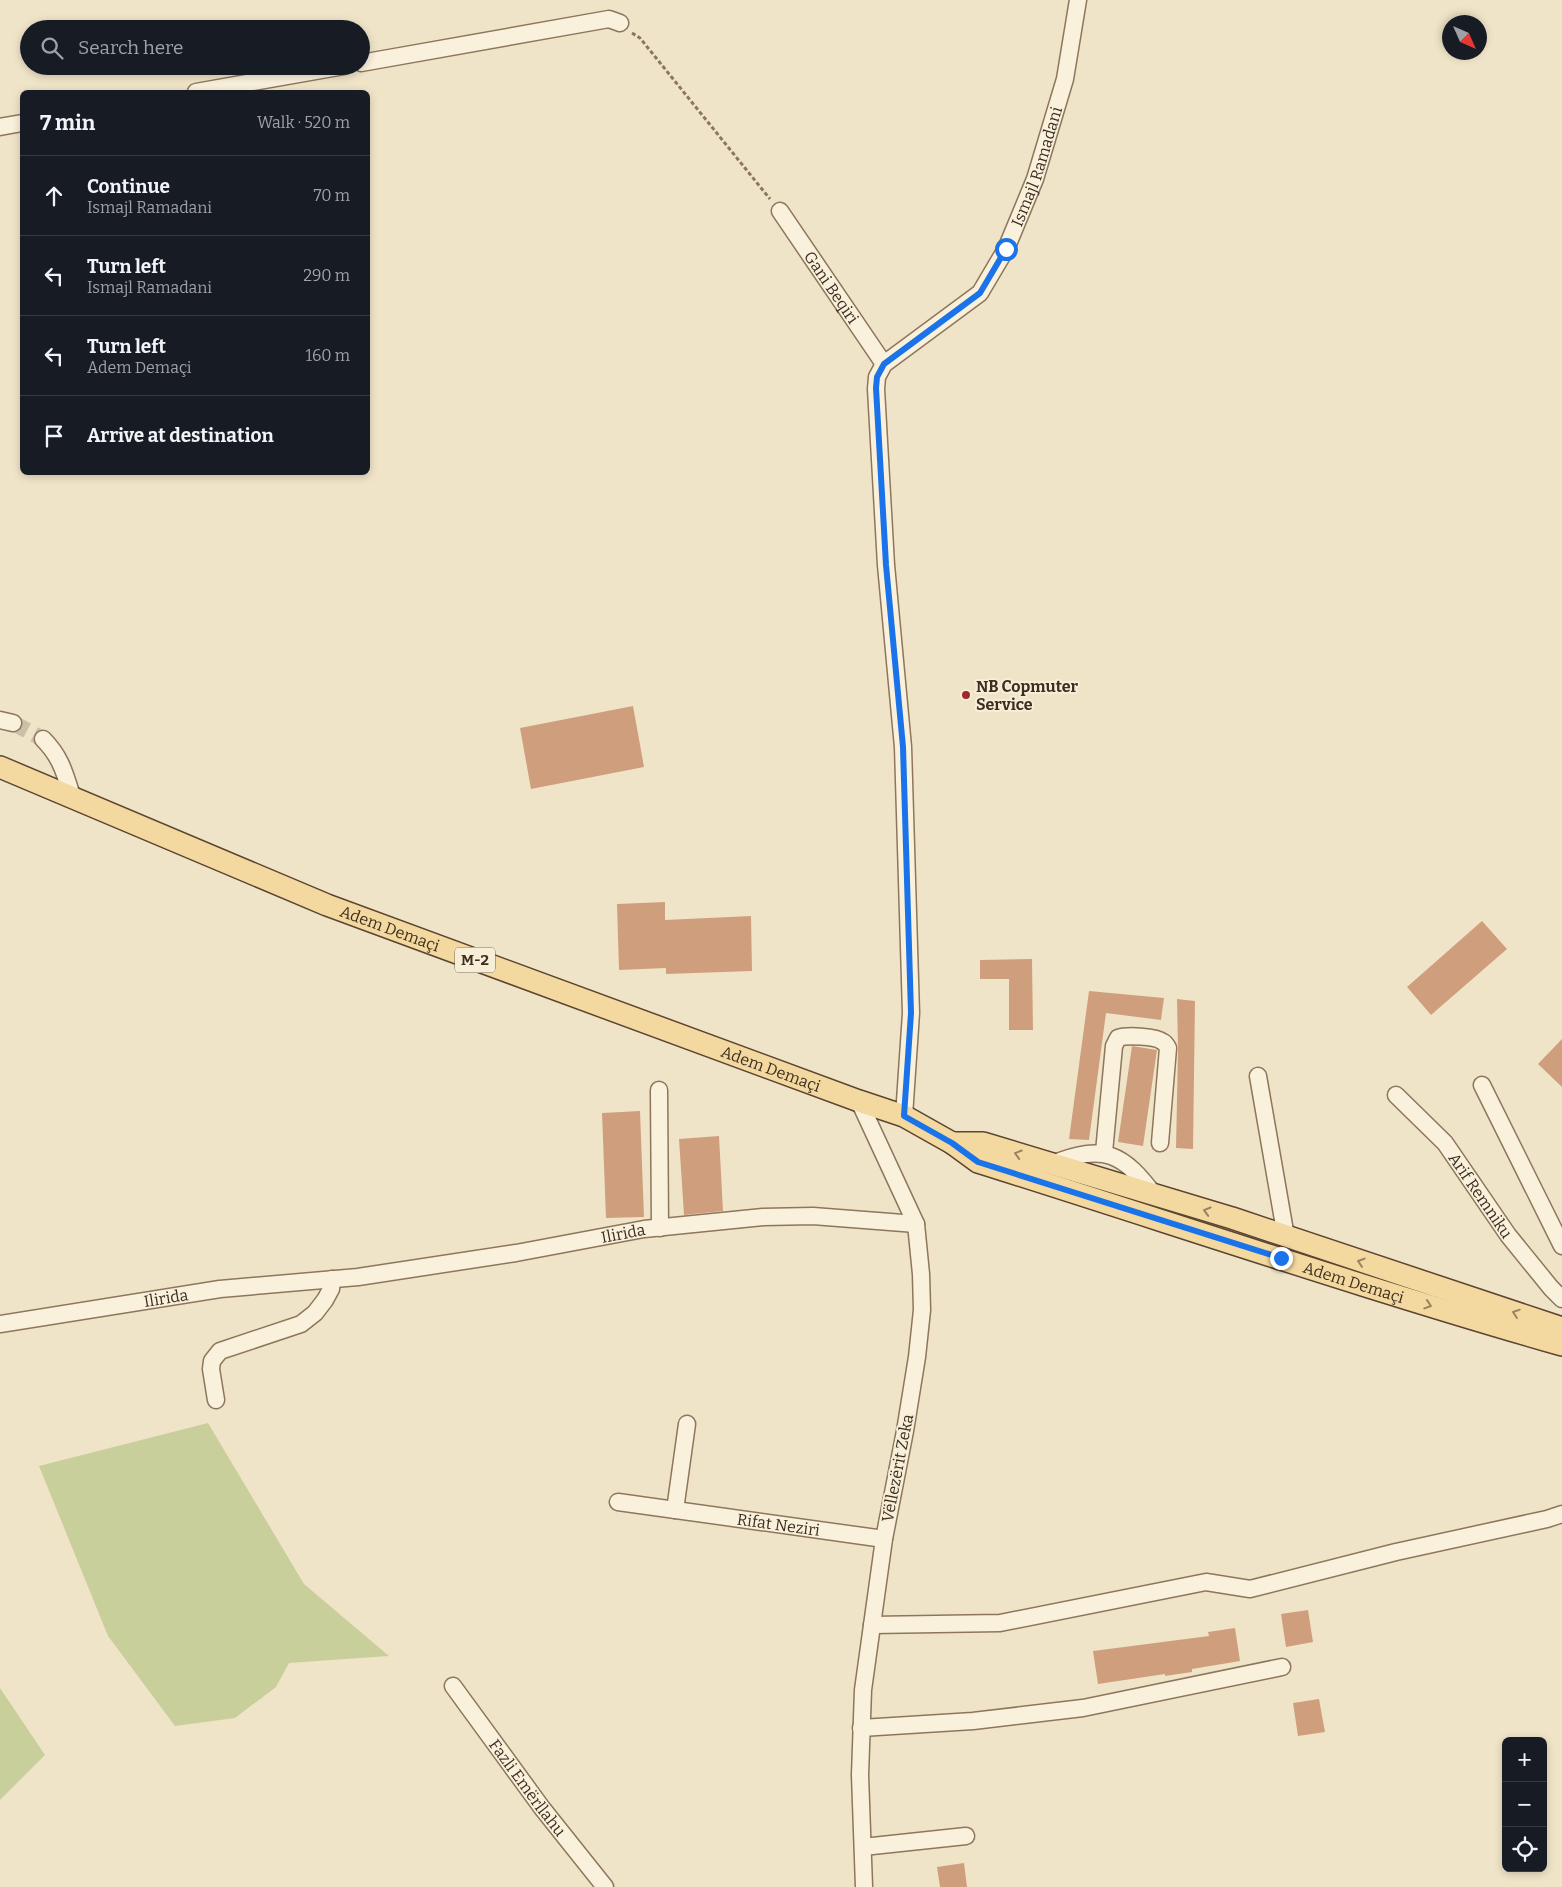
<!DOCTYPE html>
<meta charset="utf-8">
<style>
:root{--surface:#171b24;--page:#242831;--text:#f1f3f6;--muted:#9ea1a6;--line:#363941}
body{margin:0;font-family:Bitter,serif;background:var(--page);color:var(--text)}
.controls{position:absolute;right:15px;bottom:15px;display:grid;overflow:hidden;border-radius:8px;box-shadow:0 2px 8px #0003}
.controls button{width:45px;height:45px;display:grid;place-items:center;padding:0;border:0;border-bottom:1px solid var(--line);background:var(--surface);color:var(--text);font:25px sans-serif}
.compass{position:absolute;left:1442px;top:15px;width:45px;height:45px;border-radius:50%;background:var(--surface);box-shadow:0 2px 8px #0003;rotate:135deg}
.stop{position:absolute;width:15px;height:15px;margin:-11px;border:4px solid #1a73e8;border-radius:50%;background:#fff}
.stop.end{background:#1a73e8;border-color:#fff;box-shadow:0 1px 5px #0008}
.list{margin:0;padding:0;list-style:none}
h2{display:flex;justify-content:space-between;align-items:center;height:65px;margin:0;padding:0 20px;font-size:21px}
h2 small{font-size:16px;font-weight:400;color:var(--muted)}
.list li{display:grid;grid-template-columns:32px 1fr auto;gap:15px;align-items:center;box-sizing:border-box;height:80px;padding:0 20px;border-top:1px solid var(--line)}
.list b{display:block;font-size:19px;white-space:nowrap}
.list p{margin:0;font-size:16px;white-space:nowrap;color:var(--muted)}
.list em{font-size:16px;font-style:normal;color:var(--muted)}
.icon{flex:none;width:28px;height:28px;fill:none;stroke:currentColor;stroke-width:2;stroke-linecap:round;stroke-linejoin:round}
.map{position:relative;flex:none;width:1562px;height:1887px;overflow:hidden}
.search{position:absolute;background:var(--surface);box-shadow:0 2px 8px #0003;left:20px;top:20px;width:350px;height:55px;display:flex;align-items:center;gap:12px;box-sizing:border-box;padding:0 18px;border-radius:28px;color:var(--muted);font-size:19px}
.panel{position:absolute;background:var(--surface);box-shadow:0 2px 8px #0003;left:20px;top:90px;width:350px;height:385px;border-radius:8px}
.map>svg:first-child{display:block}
</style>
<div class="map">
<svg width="1562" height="1887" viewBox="0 0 1562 1887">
<rect width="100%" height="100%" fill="#f0e4c8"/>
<path fill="#c9cf9b" d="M208,1423L304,1584L389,1656L289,1663L276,1687L235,1718L175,1726L108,1636L39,1466Z
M0,1688L45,1755L0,1800Z"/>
<path fill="#cf9f7d" d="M633,706L644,767L531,789L520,728Z
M665,902V920L751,916L752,971L666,974V968L619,970L617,904Z
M1482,921L1507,949L1431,1015L1407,987Z
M1032,959L1033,1030H1009V979H980V960Z
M1089,991L1164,998L1161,1020L1106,1013L1089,1140L1069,1139Z
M1177,999L1195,1001L1193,1149L1176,1148L1178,1049Z
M1562,1039V1087L1538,1064Z
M1132,1046L1157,1050L1143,1146L1118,1142Z
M640,1111L644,1217L606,1218L602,1113Z
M719,1136L723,1211L684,1215L679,1139Z
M1308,1610L1313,1642L1286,1647L1281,1614Z
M1235,1628L1240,1661L1192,1669V1672L1165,1676V1674L1098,1684L1093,1651L1209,1636L1208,1632Z
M1319,1699L1325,1732L1298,1736L1293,1703Z
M964,1863L967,1887H940L937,1867Z"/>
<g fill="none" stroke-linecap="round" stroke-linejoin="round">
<path stroke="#ccc0a6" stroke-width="16" stroke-dasharray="16 8" stroke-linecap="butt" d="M13,723L43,739"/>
<defs>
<g id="minor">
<path d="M361,63L609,19L620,23"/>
<path d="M196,92L344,66"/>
<path d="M0,127L22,123"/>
<path id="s1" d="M780,211L884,364"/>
<path d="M0,720L13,723"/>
<path d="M43,739C62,758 65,775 73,799"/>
<path d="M1258,1076L1286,1237"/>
<path d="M1482,1085L1562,1246"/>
<path d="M659,1090L660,1228"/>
<path id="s2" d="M1396,1095L1445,1143L1508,1235L1551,1288L1562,1299"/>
<path d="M859,1101L916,1224L921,1274L922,1310L917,1357L905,1431L884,1539L863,1690L860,1775L864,1887"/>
<path id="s3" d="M904,1116L911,1013L903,747L886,565L876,389L877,377L884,364L980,293L1006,249L1035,179L1065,79L1078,0"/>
<path d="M1104,1152L1114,1046L1118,1038C1126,1035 1156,1036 1163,1042C1165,1043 1167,1046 1168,1048L1160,1143"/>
<path d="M1052,1164C1104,1143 1123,1153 1155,1196"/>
<path id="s4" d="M0,1324L220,1289L358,1277L516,1253L644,1229L763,1217L813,1216L916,1224"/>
<path d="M216,1400L211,1369L212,1361L220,1351L301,1324L315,1313L325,1300L331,1289L332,1279"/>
<path id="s5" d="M618,1502L884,1539"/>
<path d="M675,1510L687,1424"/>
<path d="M872,1625L1000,1623L1206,1582L1250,1589L1396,1552L1547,1519L1562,1514"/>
<path id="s6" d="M453,1686L542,1808L605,1887"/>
<path d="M861,1728L973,1721L1083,1708L1282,1667"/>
<path d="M863,1847L966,1836"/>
</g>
<g id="major">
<path id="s7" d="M0,767L327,905L859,1101L904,1116L952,1143L978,1162C1172,1223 1366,1289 1562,1345"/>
<path d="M952,1143H983L1232,1218L1562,1328"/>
</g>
</defs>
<use href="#minor" stroke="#8d765c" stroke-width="19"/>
<use href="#major" stroke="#5b4430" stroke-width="24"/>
<path stroke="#8d765c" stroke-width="3" stroke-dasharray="4 2.5" stroke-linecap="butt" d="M632,33L640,38L770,199"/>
<use href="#minor" stroke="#faf1dc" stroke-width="16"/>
<use href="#major" stroke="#f3d9a0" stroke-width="21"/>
</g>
<defs><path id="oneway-chevron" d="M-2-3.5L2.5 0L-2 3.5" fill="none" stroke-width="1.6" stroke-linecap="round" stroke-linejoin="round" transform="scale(1.25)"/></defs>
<g stroke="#988460">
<use href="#oneway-chevron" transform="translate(1018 1154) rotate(-163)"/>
<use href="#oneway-chevron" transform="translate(1207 1211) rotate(-164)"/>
<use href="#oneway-chevron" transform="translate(1361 1262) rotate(-162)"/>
<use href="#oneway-chevron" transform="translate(1428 1305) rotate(18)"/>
<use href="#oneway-chevron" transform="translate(1516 1313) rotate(-161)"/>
</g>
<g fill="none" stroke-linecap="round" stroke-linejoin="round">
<path stroke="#1a73e8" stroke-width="6" d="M1006,249L980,293L884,364L877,377L876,388L886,565L903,747L911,1013L904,1116L952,1143L978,1162L1281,1258"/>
</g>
<circle fill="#9e2a2b" stroke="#f7eed8" stroke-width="2" cx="966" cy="695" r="5"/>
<g text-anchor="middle" stroke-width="4" stroke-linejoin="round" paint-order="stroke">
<rect fill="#f7eed8" stroke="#756857" stroke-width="1" x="455" y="947.5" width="40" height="25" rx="4"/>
<g font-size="15" font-weight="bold" fill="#3d2e20">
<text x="475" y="965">M-2</text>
</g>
<g font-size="16" fill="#3d2e20" stroke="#f7eed8">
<text dy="6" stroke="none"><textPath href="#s3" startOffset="1014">Ismajl Ramadani</textPath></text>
<text dy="6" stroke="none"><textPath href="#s1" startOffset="92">Gani Beqiri</textPath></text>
<text dy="6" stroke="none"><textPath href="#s7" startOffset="422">Adem Demaçi</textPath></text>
<text dy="6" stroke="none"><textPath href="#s7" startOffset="828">Adem Demaçi</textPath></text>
<text dy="6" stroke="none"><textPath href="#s2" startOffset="132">Arif Remniku</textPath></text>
<text dy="6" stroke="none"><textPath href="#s4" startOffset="630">Ilirida</textPath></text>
<text dy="6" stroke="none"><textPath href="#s7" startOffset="1451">Adem Demaçi</textPath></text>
<text dy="6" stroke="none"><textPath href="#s4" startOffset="168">Ilirida</textPath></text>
<text transform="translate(897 1468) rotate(-79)" y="6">Vëllezërit Zeka</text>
<text dy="6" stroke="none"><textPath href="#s5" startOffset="162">Rifat Neziri</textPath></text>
<text dy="6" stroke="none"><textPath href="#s6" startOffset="126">Fazli Emërllahu</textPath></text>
</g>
<g font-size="16" font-weight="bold" fill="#3d2e20" stroke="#f7eed8" text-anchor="start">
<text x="976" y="692">NB Copmuter<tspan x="976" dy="18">Service</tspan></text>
</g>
</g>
</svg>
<div class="controls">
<button>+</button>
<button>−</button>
<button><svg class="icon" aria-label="locate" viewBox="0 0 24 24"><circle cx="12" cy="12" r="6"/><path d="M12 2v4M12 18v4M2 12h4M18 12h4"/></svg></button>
</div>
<svg class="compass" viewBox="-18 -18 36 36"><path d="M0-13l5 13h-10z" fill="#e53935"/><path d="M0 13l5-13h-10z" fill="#9ea1a6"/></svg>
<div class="stop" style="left:1006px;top:249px"></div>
<div class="stop end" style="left:1281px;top:1258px"></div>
<div class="search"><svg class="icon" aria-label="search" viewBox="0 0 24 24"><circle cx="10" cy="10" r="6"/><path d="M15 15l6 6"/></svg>Search here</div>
<section class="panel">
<h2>7 min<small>Walk · 520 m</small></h2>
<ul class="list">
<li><svg class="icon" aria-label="ahead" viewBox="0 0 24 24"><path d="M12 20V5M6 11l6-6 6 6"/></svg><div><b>Continue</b><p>Ismajl Ramadani</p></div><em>70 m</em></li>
<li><svg class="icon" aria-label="left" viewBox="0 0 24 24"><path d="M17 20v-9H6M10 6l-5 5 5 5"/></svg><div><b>Turn left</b><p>Ismajl Ramadani</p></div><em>290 m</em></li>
<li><svg class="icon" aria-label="left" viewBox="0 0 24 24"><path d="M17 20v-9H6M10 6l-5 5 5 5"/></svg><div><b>Turn left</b><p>Adem Demaçi</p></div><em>160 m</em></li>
<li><svg class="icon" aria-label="arrive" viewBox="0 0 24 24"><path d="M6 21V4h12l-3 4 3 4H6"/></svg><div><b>Arrive at destination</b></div></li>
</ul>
</section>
</div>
